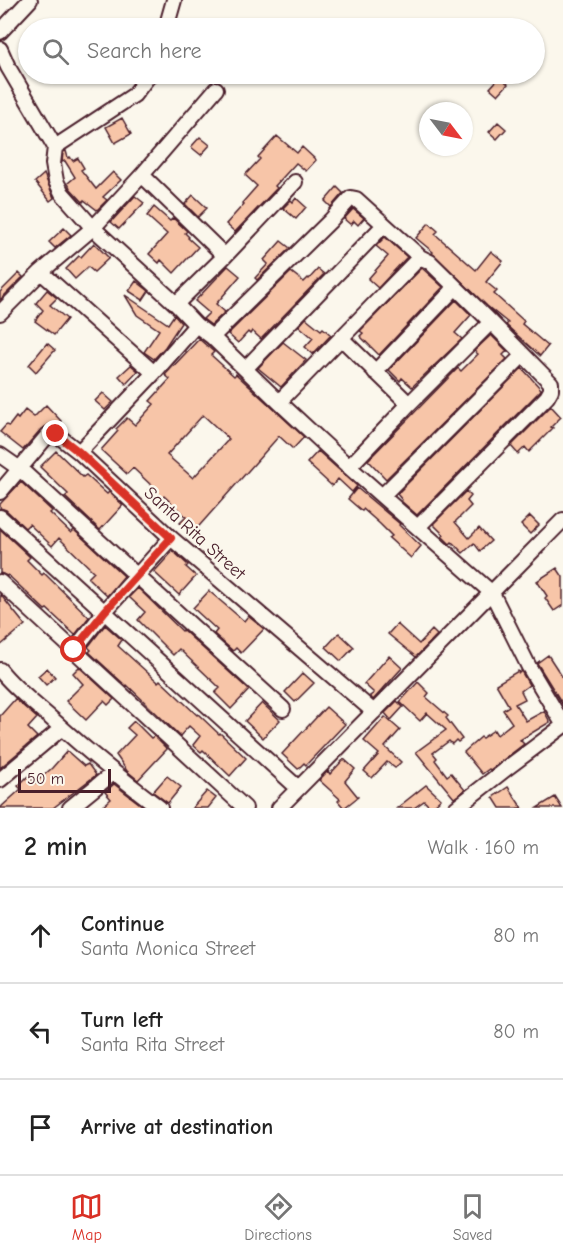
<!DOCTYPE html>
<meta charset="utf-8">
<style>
:root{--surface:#fff;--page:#f6f6f6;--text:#222;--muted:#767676;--line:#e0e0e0;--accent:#d93025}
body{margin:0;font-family:"Comic Neue",sans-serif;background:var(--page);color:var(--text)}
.compass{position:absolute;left:419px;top:102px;width:54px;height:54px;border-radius:50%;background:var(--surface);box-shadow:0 2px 4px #0004;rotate:122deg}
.scale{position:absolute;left:18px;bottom:15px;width:93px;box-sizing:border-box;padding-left:6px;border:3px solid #4a1f2b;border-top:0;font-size:16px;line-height:21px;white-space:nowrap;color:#4a1f2b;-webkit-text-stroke:4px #fbf7ec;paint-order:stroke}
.stop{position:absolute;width:18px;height:18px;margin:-14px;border:4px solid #d93025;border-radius:50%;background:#fff}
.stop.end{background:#d93025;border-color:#fff;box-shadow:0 2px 6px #0008}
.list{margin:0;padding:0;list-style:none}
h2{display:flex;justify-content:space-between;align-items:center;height:78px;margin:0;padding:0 24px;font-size:26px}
h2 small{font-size:20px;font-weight:400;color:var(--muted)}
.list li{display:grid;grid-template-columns:39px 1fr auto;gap:18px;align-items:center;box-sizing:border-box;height:96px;padding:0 24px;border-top:2px solid var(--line)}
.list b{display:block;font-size:22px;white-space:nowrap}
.list p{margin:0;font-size:20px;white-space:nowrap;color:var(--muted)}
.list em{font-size:20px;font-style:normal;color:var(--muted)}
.icon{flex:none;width:33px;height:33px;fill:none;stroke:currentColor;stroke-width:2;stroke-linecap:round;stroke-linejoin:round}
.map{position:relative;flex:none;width:563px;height:808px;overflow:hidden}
.search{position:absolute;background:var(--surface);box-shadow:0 2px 4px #0004;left:18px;right:18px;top:18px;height:66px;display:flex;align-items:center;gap:15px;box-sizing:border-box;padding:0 21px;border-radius:33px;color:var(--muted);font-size:22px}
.sheet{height:366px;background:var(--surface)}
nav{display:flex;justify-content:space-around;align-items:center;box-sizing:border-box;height:84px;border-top:2px solid var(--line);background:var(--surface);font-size:16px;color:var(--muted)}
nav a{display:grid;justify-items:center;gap:3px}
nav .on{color:var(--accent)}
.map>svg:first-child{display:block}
</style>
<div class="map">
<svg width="563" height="808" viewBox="0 0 563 808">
<rect width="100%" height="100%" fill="#fbf7ec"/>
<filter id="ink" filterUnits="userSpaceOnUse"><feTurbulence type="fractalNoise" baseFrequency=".0167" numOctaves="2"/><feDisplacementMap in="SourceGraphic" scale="12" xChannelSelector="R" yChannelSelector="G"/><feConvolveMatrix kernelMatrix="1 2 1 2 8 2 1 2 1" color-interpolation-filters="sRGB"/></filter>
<g filter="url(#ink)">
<path fill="#f7c5a8" stroke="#4a1f2b" stroke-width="1.5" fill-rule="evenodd" d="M500,77L508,84L498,95L490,88Z
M122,118L131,134L115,143L106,127Z
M498,122L506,129L497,139L489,132Z
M277,136L297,153L302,147L316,160L306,171L296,163L275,186L277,188L235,232L226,224L244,204L242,203L257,186L245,175L260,159L258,157Z
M200,137L210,145L201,155L191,147Z
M66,151L68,158L70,157L73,161L78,158L84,168L81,170L96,189L113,172L121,180L103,197L107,200L97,210L84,200L83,202L70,188L68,183L75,177L65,161L62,162L63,152Z
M44,174L54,198L50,201L35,182Z
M337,187L343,193L331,207L325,201Z
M193,195L207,208L198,217L185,204Z
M135,196L144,203L119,229L111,222Z
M296,198L306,207L296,219L283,208L291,200L293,202Z
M154,207L170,221L173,218L187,231L185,233L189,237L188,238L198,247L174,273L161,260L159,263L149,254L167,234L147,216Z
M353,209L364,218L358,225L354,221L351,225L344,219Z
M429,223L438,231L435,234L476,270L491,251L503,261L486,282L497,291L494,294L524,321L522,324L548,346L540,356L506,325L508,323L487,306L432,253L433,252L416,238Z
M64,228L71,235L55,248L49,242Z
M385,237L407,257L378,288L368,279L388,256L376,246Z
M281,241L290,248L257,280L255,278L268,264L264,260Z
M94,243L109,258L94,272L88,267L75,279L66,269L79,256L81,257Z
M228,266L240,276L216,304L225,312L211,325L203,319L209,313L195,301Z
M422,268L443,287L379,355L360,336L363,333L360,331Z
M318,269L324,274L261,339L252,331L250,334L248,332L238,343L228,334L291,272L304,282L308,278L309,279Z
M19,273L23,277L0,300V292Z
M136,281L149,291L143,300L129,291Z
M47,290L57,298L50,305L67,319L54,335L35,321L43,310L36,303Z
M125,295L168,324L174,315L181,323L165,347L154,359L144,352L159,330L137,315Z
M456,300L471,315L455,333L462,339L412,387L402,378L400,381L389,370Z
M306,318L321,330L323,328L331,335L313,354L305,347L313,338L299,326Z
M491,335L507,351L503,355L507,359L386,479L368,460L458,368L461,371L478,354L474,351Z
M199,339L214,352L211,355L234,376L236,374L304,437L293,449L279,436L192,534L180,523L186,517L164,496L158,503L147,492L152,486L133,468L127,474L101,450L118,431L116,429L127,418L135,425L154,404L150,401L170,379L165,375ZM203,415L229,439L193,478L167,455Z
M283,342L306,360L281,387L258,368Z
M47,343L55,350L36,372L29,365Z
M131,365L138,371L126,384L119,376Z
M522,368L541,389L540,391L417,515L401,501L402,500L397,494Z
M103,393L113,402L105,410L95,401Z
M46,405L61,421L57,425H49L41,429L23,450L0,432L6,425L9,426L16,417L18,419L25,410L34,417Z
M551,406L561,417L551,427L553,428L529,452L525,447L518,454L511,446Z
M56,451L83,477L86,475L107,494L109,492L123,505L100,530L65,497L68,494L40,467Z
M318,451L357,486L352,492L338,479L332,486L307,463Z
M21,482L52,511L50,513L71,533L74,530L124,576L107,596L88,578L94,572L59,538L52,546L29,524L25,528L6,510L0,508V504Z
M357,488L400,524L399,525L421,546L411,558L389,538L392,536L380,524L363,509L362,511L348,499Z
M466,491L471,496L467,501L471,506L455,522L469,538L479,528L491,541L480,551L474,543L463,553L452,542L450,544L444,538L442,537L444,535L433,524Z
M530,516L539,525L530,534L521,525Z
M0,529L30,557L27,560L42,575L44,573L89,617L75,635L47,609L45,610L8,575L7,576L0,573Z
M173,551L188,565L186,567L196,576L179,595L154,572Z
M557,568L563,577V605L554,611L545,598L547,596L537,581Z
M138,588L182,631L183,630L249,690L231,709L215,693L220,688L179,649L173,655L138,620L145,612L129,597Z
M209,591L244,621L248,616L264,629L241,653L236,648L233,651L214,634L217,630L193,608Z
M0,594L25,625L0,646Z
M397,624L419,644L432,630L437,635L416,657L388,634Z
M105,625L122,640L118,646L158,682L160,680L197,715L198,714L219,734L220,733L246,758L230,776L203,750L201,752L193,745L200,736L189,726L180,736L127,685L126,686L89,652L91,650L88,647Z
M339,633L354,647L341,661L326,647Z
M548,655L563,678V705L537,663Z
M389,656L402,668L373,700L370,696L374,693L364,684Z
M79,667L114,699L108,705L104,701L86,720L66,701L83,684L73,673Z
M47,668L55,677L46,685L38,676Z
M518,671L519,673L521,671L529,685L521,691L525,699L515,704L526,721L544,711L550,722L520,740L524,744L490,770L489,769L482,774L464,752L481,737L482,738L494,730L497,735L512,723L503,710L509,706L496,684Z
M303,673L314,683L295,702L285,692Z
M418,682L429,693L426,697L448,716L446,718L462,739L458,742L456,740L452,744L449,741L433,753L437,758L435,760L447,776L451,773L465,790L454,798L416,752L446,730L427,713L420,721L400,702Z
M15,699L37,718L28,728L37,737L0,768V716Z
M397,701L403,707L391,720L385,713Z
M262,703L280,720L263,738L245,721Z
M326,707L345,724L306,765L304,763L298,769L282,754Z
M385,717L400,730L385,747L401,762L395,768L387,762L372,778L364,771L379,754L364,741Z
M134,721L151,738L154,736L167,749L138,780L127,771L116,755L135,735L127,728Z
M67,751L84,766L88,764L96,775L53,808H0L21,789L18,786L28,776L35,783L52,768Z
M344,759L355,769L345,781L358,797L344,808L338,801L340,799L319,780L328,771L330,774Z
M167,776L181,787L168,803L153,792Z
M114,784L144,807L145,808H101L111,799L105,792Z
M426,785L441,799L431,808L424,801L414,808H397Z
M508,787L522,808H500L493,797Z
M207,791L216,798L208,808H192Z
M555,797L562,808H537Z"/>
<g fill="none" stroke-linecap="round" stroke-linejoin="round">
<defs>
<path id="minor" d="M166,28L174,0
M0,32L30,0
M0,49L8,67L55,147L53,164L56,181L62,193L93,228L176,304L196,325L212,337L279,402L349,467L492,593L529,667L563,724
M55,147L134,95L150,74
M142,175L225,256
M41,272L154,373
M176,304L225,256L295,182
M0,313L41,272L93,228L142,175L216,89
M212,337L330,221L351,198L356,199L420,257
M342,339L409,404
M245,369L384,225
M375,372L455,288
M279,402L420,257L430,262L491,322L551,383V390L547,397L418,527
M79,452L154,373L196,325
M0,455L20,469L283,709
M349,467L409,404L491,322
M0,492L48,435L52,433L56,434L79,452L171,538L374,712
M382,496L523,355
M0,517L298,788
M0,582L245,808
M74,650L105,611L171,538
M0,670C15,689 35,704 53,720C87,751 123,780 160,808
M0,780L62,728
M70,808L113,773
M279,808L563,520
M456,808L507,768L563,726"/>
</defs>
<use href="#minor" stroke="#4a1f2b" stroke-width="18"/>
<use href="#minor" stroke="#fbf7ec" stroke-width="14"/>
</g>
</g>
<g fill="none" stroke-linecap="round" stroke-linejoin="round" filter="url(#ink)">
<path stroke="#d93025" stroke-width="8" d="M56,434L79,452L171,538L105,611L74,650"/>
</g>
<g text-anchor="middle" stroke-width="5" stroke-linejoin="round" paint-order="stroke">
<g font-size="18" fill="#4a1f2b" stroke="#fbf7ec">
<text transform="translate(195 533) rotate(42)" y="6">Santa Rita Street</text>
</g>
</g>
</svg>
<svg class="compass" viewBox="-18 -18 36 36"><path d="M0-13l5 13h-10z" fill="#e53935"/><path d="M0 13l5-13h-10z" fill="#767676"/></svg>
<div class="scale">50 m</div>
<div class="stop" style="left:74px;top:650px"></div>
<div class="stop end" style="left:56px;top:434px"></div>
<div class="search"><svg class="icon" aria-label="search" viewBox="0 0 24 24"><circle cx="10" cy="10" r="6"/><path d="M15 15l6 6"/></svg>Search here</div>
</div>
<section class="sheet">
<h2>2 min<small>Walk · 160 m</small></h2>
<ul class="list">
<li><svg class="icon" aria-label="ahead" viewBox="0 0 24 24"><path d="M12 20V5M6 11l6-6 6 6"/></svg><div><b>Continue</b><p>Santa Monica Street</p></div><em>80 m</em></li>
<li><svg class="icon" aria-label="left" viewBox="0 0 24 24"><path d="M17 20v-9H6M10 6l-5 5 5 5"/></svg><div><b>Turn left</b><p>Santa Rita Street</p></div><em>80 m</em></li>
<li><svg class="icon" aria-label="arrive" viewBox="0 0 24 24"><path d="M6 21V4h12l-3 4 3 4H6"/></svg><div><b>Arrive at destination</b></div></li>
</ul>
</section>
<nav>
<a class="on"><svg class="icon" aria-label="map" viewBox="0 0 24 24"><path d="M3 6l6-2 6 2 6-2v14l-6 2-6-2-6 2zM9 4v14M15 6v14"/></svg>Map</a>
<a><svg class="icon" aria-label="directions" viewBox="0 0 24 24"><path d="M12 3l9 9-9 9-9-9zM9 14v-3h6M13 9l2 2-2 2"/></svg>Directions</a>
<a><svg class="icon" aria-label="saved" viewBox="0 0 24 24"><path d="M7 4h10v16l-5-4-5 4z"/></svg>Saved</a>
</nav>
